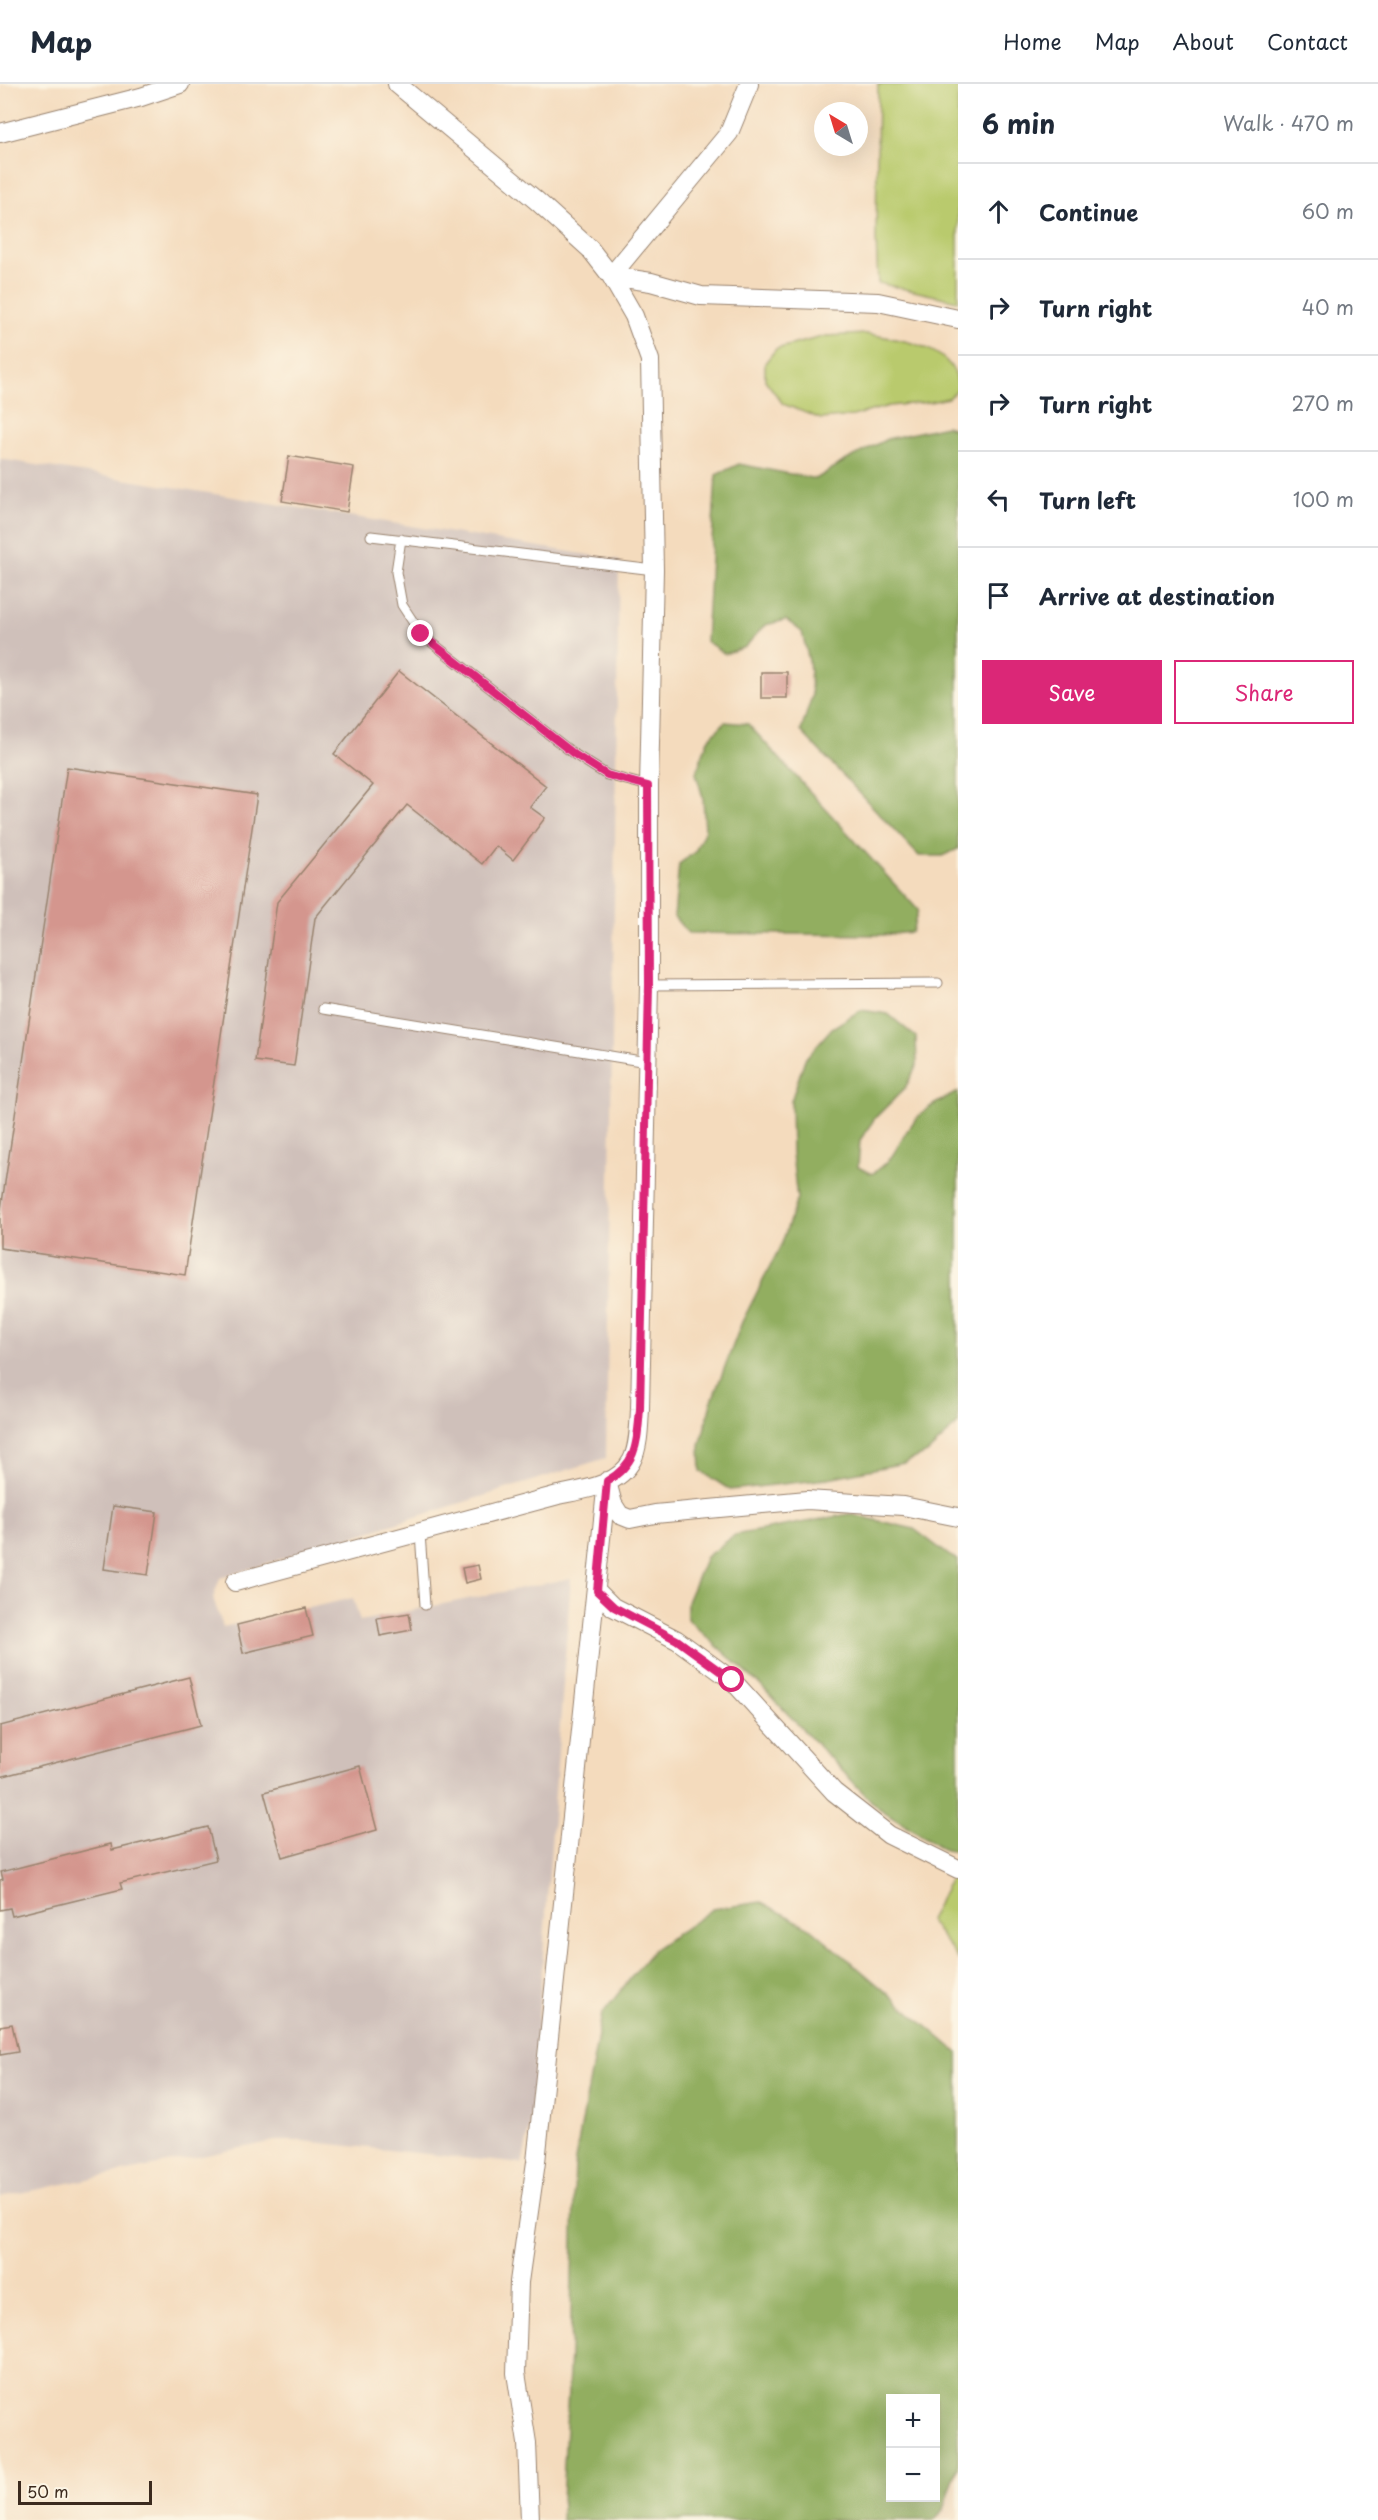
<!DOCTYPE html>
<meta charset="utf-8">
<style>
:root{--surface:#fff;--page:#f2f2f3;--text:#1f2937;--muted:#747a83;--line:#e0e1e3;--accent:#db2777}
body{margin:0;font-family:"Playpen Sans",sans-serif;background:var(--page);color:var(--text)}
.controls{position:absolute;right:18px;bottom:18px;display:grid;overflow:hidden;border-radius:0px;box-shadow:0 6px 24px #0002}
.controls button{width:54px;height:54px;display:grid;place-items:center;padding:0;border:0;border-bottom:2px solid var(--line);background:var(--surface);color:var(--text);font:30px sans-serif}
.compass{position:absolute;left:814px;top:18px;width:54px;height:54px;border-radius:50%;background:var(--surface);box-shadow:0 6px 24px #0002;rotate:322deg}
.scale{position:absolute;left:18px;bottom:15px;width:134px;box-sizing:border-box;padding-left:6px;border:3px solid #3b2a1e;border-top:0;font-size:16px;line-height:21px;white-space:nowrap;color:#3b2a1e;-webkit-text-stroke:4px #fcf5e5;paint-order:stroke}
.stop{position:absolute;width:18px;height:18px;margin:-14px;border:4px solid #db2777;border-radius:50%;background:#fff}
.stop.end{background:#db2777;border-color:#fff;box-shadow:0 2px 6px #0008}
.list{margin:0;padding:0;list-style:none}
h2{display:flex;justify-content:space-between;align-items:center;height:78px;margin:0;padding:0 24px;font-size:26px}
h2 small{font-size:20px;font-weight:400;color:var(--muted)}
.list li{display:grid;grid-template-columns:39px 1fr auto;gap:18px;align-items:center;box-sizing:border-box;height:96px;padding:0 24px;border-top:2px solid var(--line)}
.list b{display:block;font-size:22px;white-space:nowrap}
.list em{font-size:20px;font-style:normal;color:var(--muted)}
.actions{display:flex;gap:12px;padding:18px 24px}
.actions a{flex:1;padding:14px 0;border:2px solid var(--accent);border-radius:0px;text-align:center;font-size:21px;color:var(--accent)}
.actions .main{background:var(--accent);color:#fff}
.icon{flex:none;width:33px;height:33px;fill:none;stroke:currentColor;stroke-width:2;stroke-linecap:round;stroke-linejoin:round}
.map{position:relative;flex:none;width:958px;height:2436px;overflow:hidden}
header{display:flex;align-items:center;gap:36px;box-sizing:border-box;height:84px;padding:0 30px;background:var(--surface);border-bottom:2px solid var(--line)}
header strong{font-size:28px}
nav{display:flex;gap:33px;margin-inline-start:auto;font-size:21px}
main{display:flex}
aside{flex:1;background:var(--surface)}
.map>svg:first-child{display:block}
</style>
<header>
<strong>Map</strong>
<nav><a>Home</a><a>Map</a><a>About</a><a>Contact</a></nav>
</header>
<main>
<div class="map">
<svg width="958" height="2436" viewBox="0 0 958 2436">
<rect width="100%" height="100%" fill="#fcf5e5"/>
<filter id="ink" filterUnits="userSpaceOnUse"><feTurbulence type="fractalNoise" baseFrequency=".0167" numOctaves="2"/><feDisplacementMap in="SourceGraphic" scale="12" xChannelSelector="R" yChannelSelector="G"/><feConvolveMatrix kernelMatrix="1 2 1 2 8 2 1 2 1" color-interpolation-filters="sRGB"/></filter>
<filter id="wash" filterUnits="userSpaceOnUse"><feTurbulence type="fractalNoise" baseFrequency=".008" numOctaves="4" result="noise"/><feDisplacementMap in="SourceGraphic" scale="24" xChannelSelector="R" yChannelSelector="G"/><feGaussianBlur stdDeviation="1.35" result="paint"/><feColorMatrix in="noise" values="0 0 0 0 0 0 0 0 0 0 0 0 0 0 0 0 0 1.4 0 .05"/><feComposite in="paint" operator="in"/></filter>
<g filter="url(#wash)">
<rect width="100%" height="100%" fill="#f4dbbd"/>
<path fill="#cfc0ba" d="M0,375L619,476L606,1374L220,1494L213,1514L223,1543L353,1514L360,1537L571,1494L530,2043L522,2080L302,2057H275L0,2113Z"/>
<path fill="#b9ca6d" stroke="#7a7a46" stroke-width="1.5" d="M878,0H958V217L878,199L876,154Z
M867,250C899,255 958,262 958,305L948,314L930,318L889,322L853,332L821,335L783,320L765,296V279L776,265L826,252Z
M958,1780V1875L929,1836Z"/>
<path fill="#92ae60" stroke="#666c3f" stroke-width="1.5" fill-rule="evenodd" d="M946,342L958,346V765L942,772H919L801,647L812,612L809,577L802,548L786,536L765,541L745,563L725,570L706,557L716,391L739,380L816,395L843,378L887,355Z
M725,638L748,640L918,826L912,848L882,851L688,849L674,833L679,780L695,768L705,746L703,714L696,689L708,656Z
M861,926L888,930L916,953L917,981L905,1004L875,1034L860,1056L858,1083L872,1090C898,1073 895,1062 912,1040C925,1023 940,1017 958,1008V1340L927,1369L904,1379L818,1396L730,1406L701,1387L700,1362L711,1319L742,1238L782,1159L797,1115L792,1069L791,1017L805,975L832,944Z
M849,1430L914,1445L950,1472L958,1476V1768L945,1766L877,1723L760,1601L687,1535V1518L706,1473L735,1451Z
M761,1818L812,1845L958,1969V2380L944,2425L934,2436H561L570,2270L575,2076L602,1930L653,1866L713,1825ZM890,2314H936V2414H890Z"/>
<g id="blocks">
<path fill="#d4968e" d="M289,372L354,383L347,428L282,417Z
M399,587L546,702L530,723L545,734L513,776L496,762L482,780L407,721L315,834L294,982L255,977L277,818L373,701L334,670Z
M761,588H787V614H761Z
M67,683L257,711L185,1191L0,1164V1132Z
M113,1422L157,1428L148,1491L104,1485Z
M478,1481L481,1495L465,1499L462,1484Z
M306,1524L313,1552L243,1569L237,1541Z
M409,1529L412,1546L380,1552L377,1534Z
M189,1593L201,1641L0,1693V1642Z
M360,1682L377,1746L282,1773L264,1708Z
M208,1743L216,1776L120,1799L122,1805L12,1832L10,1824L0,1826V1796L3,1795L1,1788L111,1760L112,1766Z
M12,1940L18,1968L0,1971V1942Z"/>
</g>
</g>
<g filter="url(#ink)">
<use href="#blocks" fill-opacity="0" stroke="#98826e" stroke-width="1.5"/>
<g fill="none" stroke-linecap="round" stroke-linejoin="round">
<defs>
<path id="service" d="M371,452L654,486
M401,455L396,488L402,521L421,550L574,670L607,691L649,702
M649,901L938,899
M323,925L647,978
M420,1449L425,1521"/>
<path id="minor" d="M749,0L729,49L611,192L651,198L701,212L878,218L958,235
M0,49L141,13L180,0
M609,1405L613,1420L620,1431L630,1435L655,1430L807,1416L903,1422L958,1433
M235,1498L558,1411C582,1406 619,1402 632,1376C639,1362 639,1341 640,1325L649,901V702L654,486L650,276L634,232L611,192L590,165L537,117L397,0
M597,1507L613,1523L677,1556L732,1596L834,1708L889,1751L958,1785
M530,2436L527,2359L516,2289L519,2198L536,2078L607,1397"/>
</defs>
<use href="#service" stroke="#98826e" stroke-width="11"/>
<use href="#minor" stroke="#98826e" stroke-width="20"/>
<use href="#service" stroke="#fff" stroke-width="9"/>
<use href="#minor" stroke="#fff" stroke-width="18"/>
</g>
</g>
<g fill="none" stroke-linecap="round" stroke-linejoin="round" filter="url(#ink)">
<path stroke="#db2777" stroke-width="8" d="M421,550L574,670L607,691L648,702L649,901L640,1325C637,1358 638,1379 607,1397L597,1507L614,1523L677,1556L732,1596"/>
</g>
</svg>
<div class="controls">
<button>+</button>
<button>−</button>
</div>
<svg class="compass" viewBox="-18 -18 36 36"><path d="M0-13l5 13h-10z" fill="#e53935"/><path d="M0 13l5-13h-10z" fill="#747a83"/></svg>
<div class="scale">50 m</div>
<div class="stop" style="left:732px;top:1596px"></div>
<div class="stop end" style="left:421px;top:550px"></div>
</div>
<aside>
<h2>6 min<small>Walk · 470 m</small></h2>
<ul class="list">
<li><svg class="icon" aria-label="ahead" viewBox="0 0 24 24"><path d="M12 20V5M6 11l6-6 6 6"/></svg><div><b>Continue</b></div><em>60 m</em></li>
<li><svg class="icon" aria-label="right" viewBox="0 0 24 24"><path d="M7 20v-9h11M14 6l5 5-5 5"/></svg><div><b>Turn right</b></div><em>40 m</em></li>
<li><svg class="icon" aria-label="right" viewBox="0 0 24 24"><path d="M7 20v-9h11M14 6l5 5-5 5"/></svg><div><b>Turn right</b></div><em>270 m</em></li>
<li><svg class="icon" aria-label="left" viewBox="0 0 24 24"><path d="M17 20v-9H6M10 6l-5 5 5 5"/></svg><div><b>Turn left</b></div><em>100 m</em></li>
<li><svg class="icon" aria-label="arrive" viewBox="0 0 24 24"><path d="M6 21V4h12l-3 4 3 4H6"/></svg><div><b>Arrive at destination</b></div></li>
</ul>
<div class="actions"><a class="main">Save</a><a>Share</a></div>
</aside>
</main>
